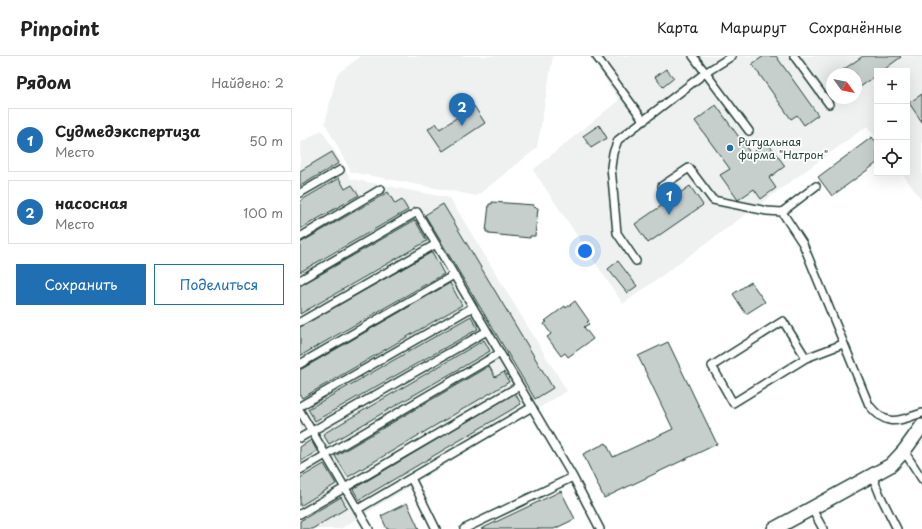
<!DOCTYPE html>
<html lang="ru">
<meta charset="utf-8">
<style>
:root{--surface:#fff;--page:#f2f2f2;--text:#222;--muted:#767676;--line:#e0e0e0;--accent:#1f6fb2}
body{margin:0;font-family:"Playpen Sans",sans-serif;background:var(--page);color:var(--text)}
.controls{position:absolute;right:12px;top:12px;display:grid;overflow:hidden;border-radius:0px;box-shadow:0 4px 16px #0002}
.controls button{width:36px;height:36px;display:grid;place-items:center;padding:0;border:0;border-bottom:1px solid var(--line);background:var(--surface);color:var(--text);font:20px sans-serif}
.compass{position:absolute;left:526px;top:12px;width:36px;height:36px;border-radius:50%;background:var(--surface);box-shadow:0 4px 16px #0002;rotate:123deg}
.you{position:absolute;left:285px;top:195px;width:14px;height:14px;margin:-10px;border:3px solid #fff;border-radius:50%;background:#1a73e8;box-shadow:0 0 0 6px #1a73e833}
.badge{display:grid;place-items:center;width:26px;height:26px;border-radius:50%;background:var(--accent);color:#fff;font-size:13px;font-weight:700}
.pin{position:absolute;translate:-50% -33px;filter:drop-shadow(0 1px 2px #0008)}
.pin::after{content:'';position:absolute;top:21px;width:14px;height:12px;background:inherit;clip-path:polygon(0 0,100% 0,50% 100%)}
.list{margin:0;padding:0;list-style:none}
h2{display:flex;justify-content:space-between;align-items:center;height:52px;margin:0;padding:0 16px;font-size:17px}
h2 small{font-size:13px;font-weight:400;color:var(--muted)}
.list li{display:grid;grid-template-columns:26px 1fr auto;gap:12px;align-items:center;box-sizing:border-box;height:64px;margin:0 8px 8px;padding:0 8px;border:1px solid var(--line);border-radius:0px}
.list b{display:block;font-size:15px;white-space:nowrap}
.list p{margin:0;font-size:13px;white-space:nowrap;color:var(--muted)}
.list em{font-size:13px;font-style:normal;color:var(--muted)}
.actions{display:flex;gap:8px;padding:12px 16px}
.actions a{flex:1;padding:9px 0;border:1px solid var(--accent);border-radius:0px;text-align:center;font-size:14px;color:var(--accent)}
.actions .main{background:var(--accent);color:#fff}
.icon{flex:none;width:22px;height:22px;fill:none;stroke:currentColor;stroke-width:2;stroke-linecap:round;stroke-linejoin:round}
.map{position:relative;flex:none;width:622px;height:473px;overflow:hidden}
header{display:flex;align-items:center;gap:24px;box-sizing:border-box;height:56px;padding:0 20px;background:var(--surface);border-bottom:1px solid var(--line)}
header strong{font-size:19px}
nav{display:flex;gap:22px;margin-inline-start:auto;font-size:14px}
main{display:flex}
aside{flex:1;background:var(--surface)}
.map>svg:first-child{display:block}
</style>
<header>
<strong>Pinpoint</strong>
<nav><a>Карта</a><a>Маршрут</a><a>Сохранённые</a></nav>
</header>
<main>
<aside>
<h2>Рядом<small>Найдено: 2</small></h2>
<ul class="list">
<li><span class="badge">1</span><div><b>Судмедэкспертиза</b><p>Место</p></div><em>50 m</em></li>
<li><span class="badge">2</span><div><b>насосная</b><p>Место</p></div><em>100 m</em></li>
</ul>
<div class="actions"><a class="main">Сохранить</a><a>Поделиться</a></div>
</aside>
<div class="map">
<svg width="622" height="473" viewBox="0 0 622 473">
<rect width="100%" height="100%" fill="#fff"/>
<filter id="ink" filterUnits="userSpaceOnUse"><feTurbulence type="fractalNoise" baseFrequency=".025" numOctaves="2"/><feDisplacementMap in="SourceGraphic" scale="8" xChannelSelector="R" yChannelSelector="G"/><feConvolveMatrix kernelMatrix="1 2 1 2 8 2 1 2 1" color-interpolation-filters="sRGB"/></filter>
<g filter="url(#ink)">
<path fill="#eef1f0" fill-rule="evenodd" d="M61,0H253L237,92L177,140L51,116L25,67L37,18Z
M290,0H622V145L602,117H607V15H577V84L567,70L323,248L233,114L319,44ZM532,18H556V42H532Z
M22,74L51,123L150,142L267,335L40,473H0V87Z"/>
<path fill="#c7cfcc" stroke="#1f3d34" d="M464,0H476L518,59L504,69L497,59L491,63L452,8Z
M563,0H600L601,1L582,15H577V19L556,34V18H537Z
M366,13L374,22L363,31L355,21Z
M622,38V66L609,47Z
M416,49L451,98L467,86L485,110L469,122L476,132L461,143L454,133L438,144L420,119L430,113L395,65Z
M174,50L185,67L143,95L128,73L136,67L140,73Z
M299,69L307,82L291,92L283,80Z
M572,81L577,87V107L532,140L518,121Z
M32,96L39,107L0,130V115Z
M39,122L45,133L52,129L59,139L0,173V145Z
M390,130L403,149L348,187L335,168Z
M88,136L95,148L102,144L108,154L0,216V187Z
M192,146L234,149L233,151L238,152L235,180H230V182L189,178V176H186L189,148H192Z
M143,148L253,332L235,343L125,159Z
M115,164L127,185L0,258V230Z
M132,196L144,218L0,300V271Z
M318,205L337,230L327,237L308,213Z
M451,226L465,246L446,258L433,238Z
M150,227L162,249L2,342L0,339V314Z
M275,245L289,265L287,266L289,268L284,271L293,283L268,301L265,297L261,300L247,281L251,278L244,268L247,266L245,265L265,250L266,252Z
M171,260L178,273L15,365L8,353Z
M184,284L190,295L29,388L23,378Z
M368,286L417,388L304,442L283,398L306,387L313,401L373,373L338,300Z
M189,310L195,321L204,316L209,326L48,421L35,400Z
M215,337L221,348L59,444L53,433Z
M11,384L17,395L0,406V391Z
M24,408L36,428L0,450V422Z
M261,435L275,463L254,473H181Z
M41,441L47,452L12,473H0V465Z
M107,447L119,473H87L81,460Z"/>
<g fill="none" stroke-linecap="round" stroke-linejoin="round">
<defs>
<path id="service" d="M296,0L344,65
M393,0L449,75
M494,0L529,48
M362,130L389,112L413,144L467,155L482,156L503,188L569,349C587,372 598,365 622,357
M0,137L40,114
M482,156L516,130
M0,181L81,133
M336,205L317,177L311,111L313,97L318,84L405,17L432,0
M0,224L117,156L273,421L300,473
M0,266L136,188
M506,302L433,347L412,310L483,265L506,302L543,288
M0,308L154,219
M0,350L173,251
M0,355L69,473
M0,382L187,275
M604,395L622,423
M0,414L200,297
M572,419L580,439L597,473
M111,422L136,473
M58,453L232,351
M512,453L523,473
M0,458L219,330
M164,473L273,421"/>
<path id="minor" d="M474,473L591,409L604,395L622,370"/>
</defs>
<use href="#service" stroke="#1f3d34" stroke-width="10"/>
<use href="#minor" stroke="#1f3d34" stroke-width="16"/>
<use href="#service" stroke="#fff" stroke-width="7"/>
<use href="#minor" stroke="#fff" stroke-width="13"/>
</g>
</g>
<circle fill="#1f6fb2" stroke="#fff" stroke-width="1.5" cx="430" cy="92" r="4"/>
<g text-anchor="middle" stroke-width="3.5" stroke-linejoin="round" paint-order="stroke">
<g font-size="11" fill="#1f3d34" stroke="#fff" text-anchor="start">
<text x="438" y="90">Ритуальная<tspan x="438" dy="13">фирма "Натрон"</tspan></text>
</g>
</g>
</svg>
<div class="controls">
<button>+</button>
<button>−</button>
<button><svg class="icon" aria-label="locate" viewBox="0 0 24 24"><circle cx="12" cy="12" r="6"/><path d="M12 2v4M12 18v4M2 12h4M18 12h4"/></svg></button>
</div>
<svg class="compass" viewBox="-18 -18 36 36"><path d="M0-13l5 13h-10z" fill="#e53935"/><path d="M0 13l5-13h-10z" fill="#767676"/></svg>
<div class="you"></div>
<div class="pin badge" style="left:369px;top:159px">1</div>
<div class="pin badge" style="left:162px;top:70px">2</div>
</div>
</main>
